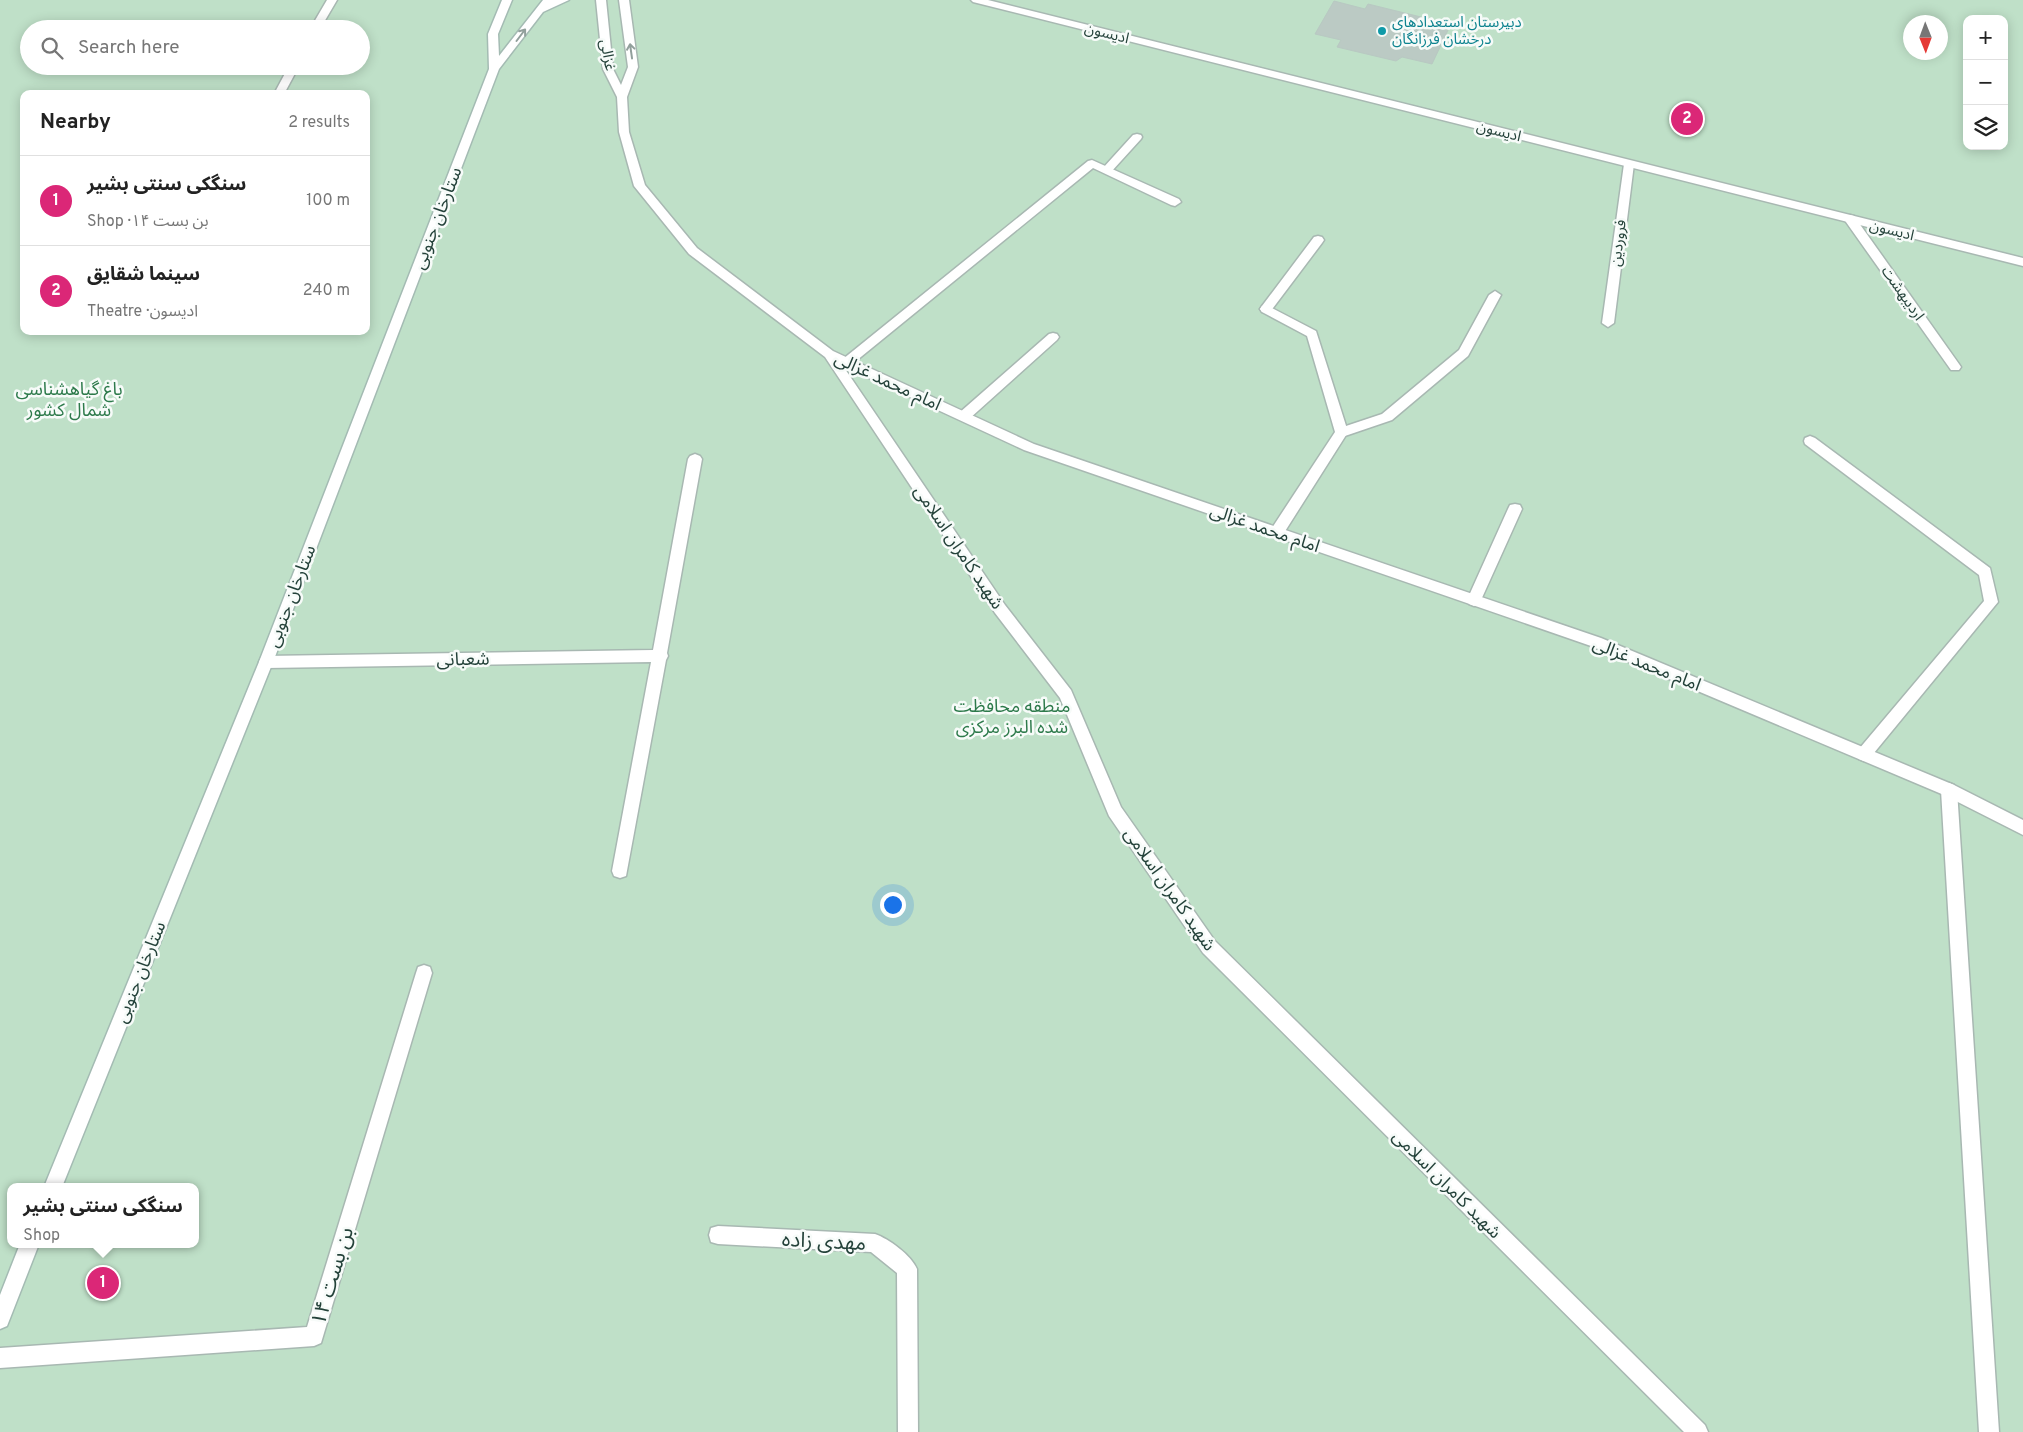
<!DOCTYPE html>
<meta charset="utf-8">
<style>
:root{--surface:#fff;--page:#f6f6f6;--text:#222;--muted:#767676;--line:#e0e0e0;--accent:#db2777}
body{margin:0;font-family:Overpass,"Noto Sans Arabic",sans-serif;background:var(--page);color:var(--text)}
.controls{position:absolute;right:15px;top:15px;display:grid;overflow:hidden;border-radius:10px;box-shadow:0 2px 12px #0003}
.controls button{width:45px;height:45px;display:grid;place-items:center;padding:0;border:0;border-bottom:1px solid var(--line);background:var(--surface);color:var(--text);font:25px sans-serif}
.compass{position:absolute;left:1903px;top:15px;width:45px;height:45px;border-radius:50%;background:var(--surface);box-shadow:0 2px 12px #0003;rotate:179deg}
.you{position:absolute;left:892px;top:904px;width:18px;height:18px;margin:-12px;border:4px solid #fff;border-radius:50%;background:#1a73e8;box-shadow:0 0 0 8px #1a73e833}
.badge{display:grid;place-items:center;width:32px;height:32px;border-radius:50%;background:var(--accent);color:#fff;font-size:16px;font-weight:700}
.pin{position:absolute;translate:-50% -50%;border:2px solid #fff;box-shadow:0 1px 5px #0006}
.popup{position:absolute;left:7px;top:1183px;width:192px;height:65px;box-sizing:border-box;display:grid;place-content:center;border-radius:10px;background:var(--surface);filter:drop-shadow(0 1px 4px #0005);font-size:16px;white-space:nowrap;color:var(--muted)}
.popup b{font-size:19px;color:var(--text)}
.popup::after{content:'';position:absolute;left:50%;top:100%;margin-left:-10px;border:10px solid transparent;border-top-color:var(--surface)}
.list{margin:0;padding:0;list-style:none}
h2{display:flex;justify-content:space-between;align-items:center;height:65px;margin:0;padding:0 20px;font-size:21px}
h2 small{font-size:16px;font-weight:400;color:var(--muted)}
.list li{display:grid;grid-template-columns:32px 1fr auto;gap:15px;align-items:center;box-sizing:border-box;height:90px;padding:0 20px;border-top:1px solid var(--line)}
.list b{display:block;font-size:19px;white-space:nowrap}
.list p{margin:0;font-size:16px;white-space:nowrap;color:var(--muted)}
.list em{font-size:16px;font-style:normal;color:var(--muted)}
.icon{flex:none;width:28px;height:28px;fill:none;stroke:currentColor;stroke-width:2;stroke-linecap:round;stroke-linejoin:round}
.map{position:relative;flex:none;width:2023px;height:1432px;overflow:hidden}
.search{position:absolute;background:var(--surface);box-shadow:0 2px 12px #0003;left:20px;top:20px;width:350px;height:55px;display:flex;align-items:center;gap:12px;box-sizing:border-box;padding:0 18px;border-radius:28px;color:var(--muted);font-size:19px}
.panel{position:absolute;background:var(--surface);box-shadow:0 2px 12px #0003;left:20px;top:90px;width:350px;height:245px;border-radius:10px}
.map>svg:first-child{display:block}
</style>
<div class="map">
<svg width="2023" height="1432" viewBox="0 0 2023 1432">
<rect width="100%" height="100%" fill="#e6efeb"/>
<path fill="#bfe0c8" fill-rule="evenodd" d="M0,0H2023V1432H0ZM1967,19H2004V146H1967ZM1910,22H1940V52H1910ZM29,29H361V66H29ZM24,94H366V331H24ZM11,1187H196V1244H11Z"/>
<path fill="#bbcac4" stroke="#b8c9c2" d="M1334,1L1365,9L1368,4L1421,17L1419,21L1449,28L1432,64L1402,57L1396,61L1337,47L1341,40L1315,34Z"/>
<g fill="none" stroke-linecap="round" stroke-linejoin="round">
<defs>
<path id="service" d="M327,0H337L320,29H310Z
M289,66H299L284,94H274Z
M1137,134L1141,135L1142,137L1141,139L1111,172H1103L1102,170L1103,168L1133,135Z
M1850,215L1854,216L1959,364L1961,367L1959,370H1951L1846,222L1844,219L1846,216Z
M1318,236L1322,237L1324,240L1322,243L1270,312H1262L1260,309L1262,306L1314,237Z
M1495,291L1501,295L1468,356L1392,420L1342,437L1337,435L1336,432L1337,429L1382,414L1459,350L1489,295Z
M1053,333L1057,334L1059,337L1057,340L969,419H959L958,416L959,413L1049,334Z
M1515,504L1520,505L1522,509L1481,600L1479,604L1474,606L1469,604L1467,600L1508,509L1510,505Z"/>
<path id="minor" d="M1092,160L1179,199L1181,202L1175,206L1171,205L1093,168L851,365H843L841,362L843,359L1088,161Z
M1629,161L1634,164L1614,323L1608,327L1602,323L1624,164Z
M1266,305L1316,331L1348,432L1282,536L1277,537L1272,536L1270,532L1272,528L1335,432L1307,336L1262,312L1260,309L1262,306Z
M1810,436L1815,438L1990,568L1998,602L1869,759L1864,761L1859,759L1856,754L1859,749L1984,601L1979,575L1805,444L1804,441L1805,438Z
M695,454L700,456L702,459L667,653L668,656L666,660L626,876L620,878L614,876L612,871L651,662L266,668L261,666L259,662L261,658L266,656L653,650L688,459L690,456Z
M1949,783L1954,785L1957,790L1999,1432H1979L1941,790L1944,785Z
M424,965L430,967L432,973L321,1343L314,1346L0,1368V1348L307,1327L416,973L418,967Z
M718,1226L875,1234C889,1239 911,1255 917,1269L918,1432H898L897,1273L871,1252L718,1244L711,1242L709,1235L711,1228Z"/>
<path id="tertiary" d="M596,0H606L613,69L621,85L628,67L619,0H629L638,67L627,97L629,132L645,185L697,248L833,351L1034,444L1601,638L1954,785L2023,820V835L1944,795L1591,646L1024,450L843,366L1005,605L1071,690L1121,807L1215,941L1705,1425L1708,1432H1684L1203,953L1109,816L1060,698L995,613L825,357L689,254L634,186L619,132L617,97L603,69Z
M971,0H988L2023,258V266L973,2Z"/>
<path id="secondary" d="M502,0H512L498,34L499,56L543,0H569L543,12L499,69L273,662L62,1187H44L259,662L489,69L488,34Z
M20,1244H39L7,1326L0,1329V1295Z"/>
</defs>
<use href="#service" stroke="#a8b8b2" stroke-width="3"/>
<use href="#minor" stroke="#a8b8b2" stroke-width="3"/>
<use href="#tertiary" stroke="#a8b8b2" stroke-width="3"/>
<use href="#secondary" stroke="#a4bbb3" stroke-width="3"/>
<use href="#service" fill="#fff" fill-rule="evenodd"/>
<use href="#minor" fill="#fff" fill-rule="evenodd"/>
<use href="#tertiary" fill="#fff" fill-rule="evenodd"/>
<use href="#secondary" fill="#fff" fill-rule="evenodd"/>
</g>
<defs><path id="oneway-shaft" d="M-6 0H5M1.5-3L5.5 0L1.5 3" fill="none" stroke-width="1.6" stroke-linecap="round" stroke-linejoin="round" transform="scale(1.25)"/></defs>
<g stroke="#92a09c">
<use href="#oneway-shaft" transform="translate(521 35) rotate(-53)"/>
<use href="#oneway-shaft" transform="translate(631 51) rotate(-98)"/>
</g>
<circle fill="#0f9aa8" stroke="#f7fbf9" stroke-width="2" cx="1382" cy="31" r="5"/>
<g text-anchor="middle" stroke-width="5" stroke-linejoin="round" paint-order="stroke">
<g font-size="15" fill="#0d838f" stroke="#f7fbf9" text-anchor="start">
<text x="1392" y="27">دبیرستان استعدادهای<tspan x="1392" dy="17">درخشان فرزانگان</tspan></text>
</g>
<g font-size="15" fill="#24423a" stroke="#f7fbf9">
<text transform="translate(1107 33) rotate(14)" y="5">ادیسون</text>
<text transform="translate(608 55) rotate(80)" y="5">غزالی</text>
<text transform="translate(1499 131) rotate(14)" y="5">ادیسون</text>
<text transform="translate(1892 230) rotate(14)" y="5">ادیسون</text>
<text transform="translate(1618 243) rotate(-83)" y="5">فروردین</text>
<text transform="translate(1903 293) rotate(55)" y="5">اردیبهشت</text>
</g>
<g font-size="18" fill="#24423a" stroke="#f7fbf9">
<text transform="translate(437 218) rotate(-69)" y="6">ستارخان جنوبی</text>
<text transform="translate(888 381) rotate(25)" y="6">امام محمد غزالی</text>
<text transform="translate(1265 528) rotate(19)" y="6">امام محمد غزالی</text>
<text transform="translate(959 547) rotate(56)" y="6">شهید کامران اسلامی</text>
<text transform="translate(291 596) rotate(-69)" y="6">ستارخان جنوبی</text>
<text transform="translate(463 659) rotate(-1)" y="6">شعبانی</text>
<text transform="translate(1647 664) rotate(22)" y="6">امام محمد غزالی</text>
<text transform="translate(1170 889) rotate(55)" y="6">شهید کامران اسلامی</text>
<text transform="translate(140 972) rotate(-68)" y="6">ستارخان جنوبی</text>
<text transform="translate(1447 1184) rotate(45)" y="6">شهید کامران اسلامی</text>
</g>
<g font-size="18" fill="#2d7a4b" stroke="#f7fbf9">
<text x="69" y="395">باغ گیاهشناسی<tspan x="69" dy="21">شمال کشور</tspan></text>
<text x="1012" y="712">منطقه محافظت<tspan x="1012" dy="21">شده البرز مرکزی</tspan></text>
</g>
<g font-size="21" fill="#24423a" stroke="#f7fbf9">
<text transform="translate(824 1241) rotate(3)" y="7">مهدی زاده</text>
<text transform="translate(332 1276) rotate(-73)" y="7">بن بست ۱۴</text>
</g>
</g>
</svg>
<div class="controls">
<button>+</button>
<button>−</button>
<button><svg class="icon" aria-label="layers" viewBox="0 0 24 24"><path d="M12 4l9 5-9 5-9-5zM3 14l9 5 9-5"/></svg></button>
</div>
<svg class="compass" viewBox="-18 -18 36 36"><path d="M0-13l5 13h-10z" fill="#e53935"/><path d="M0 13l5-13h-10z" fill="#767676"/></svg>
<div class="you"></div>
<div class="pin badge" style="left:103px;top:1283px">1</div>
<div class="popup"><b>سنگکی سنتی بشیر</b>Shop</div>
<div class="pin badge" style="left:1687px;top:119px">2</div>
<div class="search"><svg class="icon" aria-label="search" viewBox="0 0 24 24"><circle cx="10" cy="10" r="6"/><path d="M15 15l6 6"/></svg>Search here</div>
<section class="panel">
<h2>Nearby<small>2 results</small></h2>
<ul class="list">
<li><span class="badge">1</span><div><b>سنگکی سنتی بشیر</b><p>Shop · بن بست ۱۴</p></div><em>100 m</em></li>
<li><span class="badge">2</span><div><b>سینما شقایق</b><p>Theatre · ادیسون</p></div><em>240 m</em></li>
</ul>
</section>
</div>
